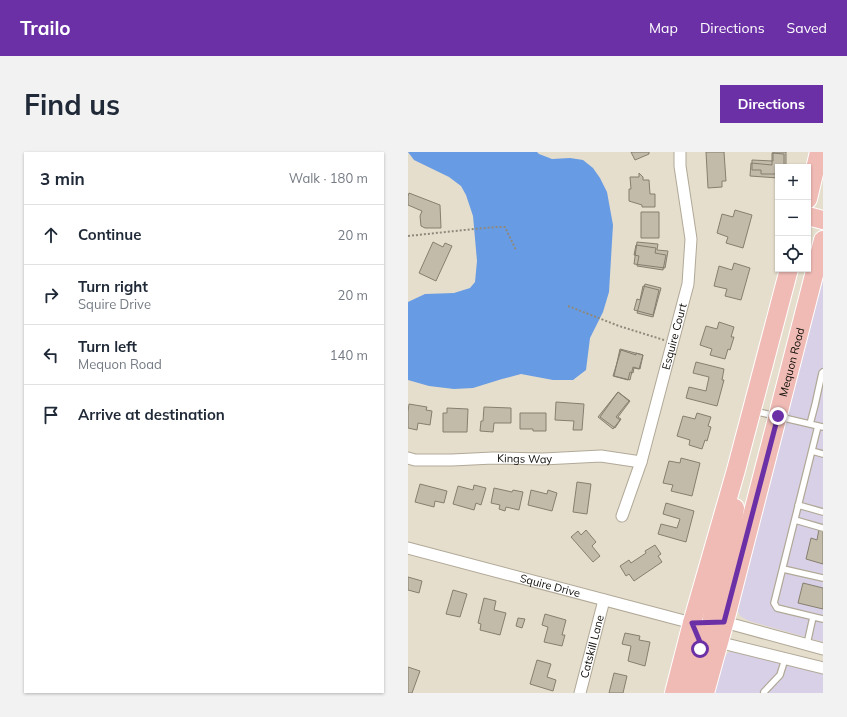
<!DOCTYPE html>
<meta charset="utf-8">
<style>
:root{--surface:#fff;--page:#f2f2f3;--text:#1f2937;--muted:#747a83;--line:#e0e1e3;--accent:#6c30a6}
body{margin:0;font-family:Mulish,sans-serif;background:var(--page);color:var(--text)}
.controls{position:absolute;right:12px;top:12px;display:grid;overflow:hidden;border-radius:0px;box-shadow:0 1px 3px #0004}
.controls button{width:36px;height:36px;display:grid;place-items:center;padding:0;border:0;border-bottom:1px solid var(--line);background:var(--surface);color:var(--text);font:20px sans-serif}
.stop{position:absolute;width:12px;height:12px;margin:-9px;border:3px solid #6c30a6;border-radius:50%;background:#fff}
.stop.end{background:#6c30a6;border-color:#fff;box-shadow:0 1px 4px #0008}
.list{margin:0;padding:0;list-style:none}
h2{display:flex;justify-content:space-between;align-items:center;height:52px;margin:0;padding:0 16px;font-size:17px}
h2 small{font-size:13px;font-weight:400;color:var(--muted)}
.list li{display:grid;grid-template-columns:26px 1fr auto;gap:12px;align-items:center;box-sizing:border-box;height:60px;padding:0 16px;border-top:1px solid var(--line)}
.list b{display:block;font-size:15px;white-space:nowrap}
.list p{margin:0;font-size:13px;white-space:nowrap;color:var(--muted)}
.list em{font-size:13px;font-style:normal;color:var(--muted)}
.icon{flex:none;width:22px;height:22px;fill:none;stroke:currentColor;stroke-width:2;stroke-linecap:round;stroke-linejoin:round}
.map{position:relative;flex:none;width:415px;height:541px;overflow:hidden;border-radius:0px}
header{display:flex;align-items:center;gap:24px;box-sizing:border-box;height:56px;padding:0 20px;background:var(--accent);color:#fff}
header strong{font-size:19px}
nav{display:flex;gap:22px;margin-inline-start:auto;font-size:14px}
.intro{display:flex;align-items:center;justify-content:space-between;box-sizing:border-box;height:96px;padding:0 24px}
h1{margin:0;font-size:28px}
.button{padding:10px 18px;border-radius:0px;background:var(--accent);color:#fff;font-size:14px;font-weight:700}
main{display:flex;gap:24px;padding:0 24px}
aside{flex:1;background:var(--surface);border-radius:0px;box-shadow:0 1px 3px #0004}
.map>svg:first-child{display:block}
</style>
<header>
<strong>Trailo</strong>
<nav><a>Map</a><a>Directions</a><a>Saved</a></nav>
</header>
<div class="intro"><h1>Find us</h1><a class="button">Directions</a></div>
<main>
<aside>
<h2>3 min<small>Walk · 180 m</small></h2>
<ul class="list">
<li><svg class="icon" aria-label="ahead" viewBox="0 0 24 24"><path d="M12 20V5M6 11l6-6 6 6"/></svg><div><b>Continue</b></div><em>20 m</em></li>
<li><svg class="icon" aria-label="right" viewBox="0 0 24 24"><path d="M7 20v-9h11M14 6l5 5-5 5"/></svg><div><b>Turn right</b><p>Squire Drive</p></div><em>20 m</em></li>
<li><svg class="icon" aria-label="left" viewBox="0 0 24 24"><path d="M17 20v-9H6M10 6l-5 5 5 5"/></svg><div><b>Turn left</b><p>Mequon Road</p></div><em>140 m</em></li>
<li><svg class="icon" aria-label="arrive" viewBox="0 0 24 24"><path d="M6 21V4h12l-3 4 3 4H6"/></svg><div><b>Arrive at destination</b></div></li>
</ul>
</aside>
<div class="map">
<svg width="415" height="541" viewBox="0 0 415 541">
<rect width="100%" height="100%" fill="#e6decc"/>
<path fill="#d8d0e6" d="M415,126V490L341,469L332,464L330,459V450L334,436Z
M326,499L415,520V541H305L313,512L316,505L321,500Z"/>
<path fill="#679be3" d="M0,0H129L131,2L144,7L162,6L175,8L185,16L192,26L199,40L205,73L201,140L195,160L182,186L178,218L165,228H145L113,222L94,227L65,236L46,237L21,234L0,228V150L17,142L46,141L62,136L67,130L69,109L65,64L58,43L53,34L41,25L6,8Z"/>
<path fill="#c3bbaa" stroke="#867f6f" d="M223,0H241V2L227,8Z
M298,0H316L318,29H314V35L300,36Z
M365,0H378V13H376V15H370V22H353V18H344V8L365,9Z
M364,1L376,2V15H370V26L342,24L343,11L364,13Z
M231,21L235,25V28H241L242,42H247V55H234V53L221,49V37H223L222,25H231Z
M1,41L32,53L33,76H17L13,74L12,64L14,59L0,53V44Z
M327,58L344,63L335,96L318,91L320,85L309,81L314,62L325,65Z
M233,60H251V86H233Z
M25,90L35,95L37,91L44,94L28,129L11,121Z
M229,90L250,92L249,98L260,99L257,116L226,112Z
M228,93L248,96L247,101L258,103L255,118L229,114L231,104L226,103Z
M326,111L342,116L333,148L317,144L319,137L306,134L311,114L324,118Z
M237,132L253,136L245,165L229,161Z
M235,134L251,138L245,163L226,158L229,147L232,148Z
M311,170L326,175L323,185H326L322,198L320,197L317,207L302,203L304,197L292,193L298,174L309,177Z
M212,197L235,203L232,217L225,215L222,228L206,224Z
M213,198L228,203V201L235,203L231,217L226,216L225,221L222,220L220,228L205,224Z
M288,210L316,217L314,228H316L309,254L278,246L281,235L298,239L301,225L285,221Z
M210,240L221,249L208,265L212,268L205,277L190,265Z
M210,240L222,249L210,265L213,267L207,276L192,265Z
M148,250L176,252L174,278H165L166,269L147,268Z
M1,252L19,255L18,258L24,259L22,273L10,271L9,278L0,276V260Z
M76,255L103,256V271H86L85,280L72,279L73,269H75Z
M39,256L60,257L59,280H35V261H39Z
M112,261H138V279H125V277H112Z
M289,261L303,265L300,274L303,275L299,289L297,288L294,297L281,293L282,288L269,284L275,264L287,267Z
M273,306L292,311L284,344L263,339L265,333L255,331L261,309L272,311Z
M169,330L183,332L179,362L165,360Z
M12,332L39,339L36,351L27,349L26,355L7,350Z
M66,333L78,336L73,353L68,351L66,358L45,352L50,334L65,338Z
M86,336L104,340L105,338L115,340L111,358L98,355L97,359L91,357L92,353L83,351Z
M123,338L139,342L140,338L149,341L144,359L120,353Z
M258,351L286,359L278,390L250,382L253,372L269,376L272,367L255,362Z
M411,377L415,378V412L398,407L403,386L409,388Z
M178,378L188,390L184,394L192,404L185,410L163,385L170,379L173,383Z
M247,393L253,402L250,404L254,410L226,429L221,422L218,424L212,414L221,408L223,411L238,401L237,399Z
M0,425L14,429L11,441L0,438Z
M395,431L415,436V457L390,451Z
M45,438L59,442L52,465L38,462Z
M76,446L88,449L86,458L98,461L92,483L72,478L73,472L70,471Z
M137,462L158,468L154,483H157L154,494L136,490L140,475L134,473Z
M110,466L117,467L114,476L108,474Z
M217,481L232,484L231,488L242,490L237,514L220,509L223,494L214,492Z
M129,508L143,512L139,525L148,528L145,539L122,532Z
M0,515L12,519L4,541H0Z
M206,521L219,524L215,541H201Z"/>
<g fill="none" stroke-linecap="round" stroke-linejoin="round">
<defs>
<path id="service" d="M346,259L415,275
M402,272L407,253L414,221L415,220
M410,274L366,451L369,456L415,467
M404,299L415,302
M390,353L415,360
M387,368L415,376
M375,417L415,426
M399,492L405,465
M356,540L372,523L377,507"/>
<g id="minor">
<path id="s1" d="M0,306L7,308H44L85,306L135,307L193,304L233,310"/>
<path id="s2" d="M214,364L233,310L280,132L283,87L272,14V0"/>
<path id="s3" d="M0,396L284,471L316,470L415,497"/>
<path d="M306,486L310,490L415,516"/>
<path id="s4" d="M172,541L196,448"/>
</g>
<g id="primary">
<path d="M400,47L411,0"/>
<path d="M400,64L415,68"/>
<path d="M310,489L304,478V466L306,452L321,395L327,356"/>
<path d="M266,541L284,471L328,318L381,117"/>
<path d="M282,541L292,502V489L284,471"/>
<path id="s5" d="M297,541L319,461L415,88"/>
</g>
</defs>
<use href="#service" stroke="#b1a998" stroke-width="8"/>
<use href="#minor" stroke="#b1a998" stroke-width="13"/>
<use href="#primary" stroke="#fff" stroke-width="20"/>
<path stroke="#8f897c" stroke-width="2" stroke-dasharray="2 2" stroke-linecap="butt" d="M0,84L66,77L88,75H97L108,98
M160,154L211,174L256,188"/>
<use href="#service" stroke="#fff" stroke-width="5.5"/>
<use href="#minor" stroke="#fff" stroke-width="11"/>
<use href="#primary" stroke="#f0bbb5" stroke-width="18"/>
</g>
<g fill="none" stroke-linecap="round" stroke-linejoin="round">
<path stroke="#6c30a6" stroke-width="5" d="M292,497V490L284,471L316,470L370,264"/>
</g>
<g text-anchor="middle" stroke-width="3" stroke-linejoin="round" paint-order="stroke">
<g font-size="11" fill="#0e0b06" stroke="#f3ebd9">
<text dy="4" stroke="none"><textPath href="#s2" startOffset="187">Esquire Court</textPath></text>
<text dy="4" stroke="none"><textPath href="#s5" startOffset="342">Mequon Road</textPath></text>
<text dy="4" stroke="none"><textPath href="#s1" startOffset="117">Kings Way</textPath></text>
<text dy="4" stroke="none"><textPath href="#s3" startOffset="147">Squire Drive</textPath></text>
<text dy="4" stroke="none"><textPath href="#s4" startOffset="48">Catskill Lane</textPath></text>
</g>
</g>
</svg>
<div class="controls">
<button>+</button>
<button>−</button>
<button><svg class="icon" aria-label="locate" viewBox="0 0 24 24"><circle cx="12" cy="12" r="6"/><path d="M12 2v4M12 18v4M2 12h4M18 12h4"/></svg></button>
</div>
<div class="stop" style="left:292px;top:497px"></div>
<div class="stop end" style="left:370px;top:264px"></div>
</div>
</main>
